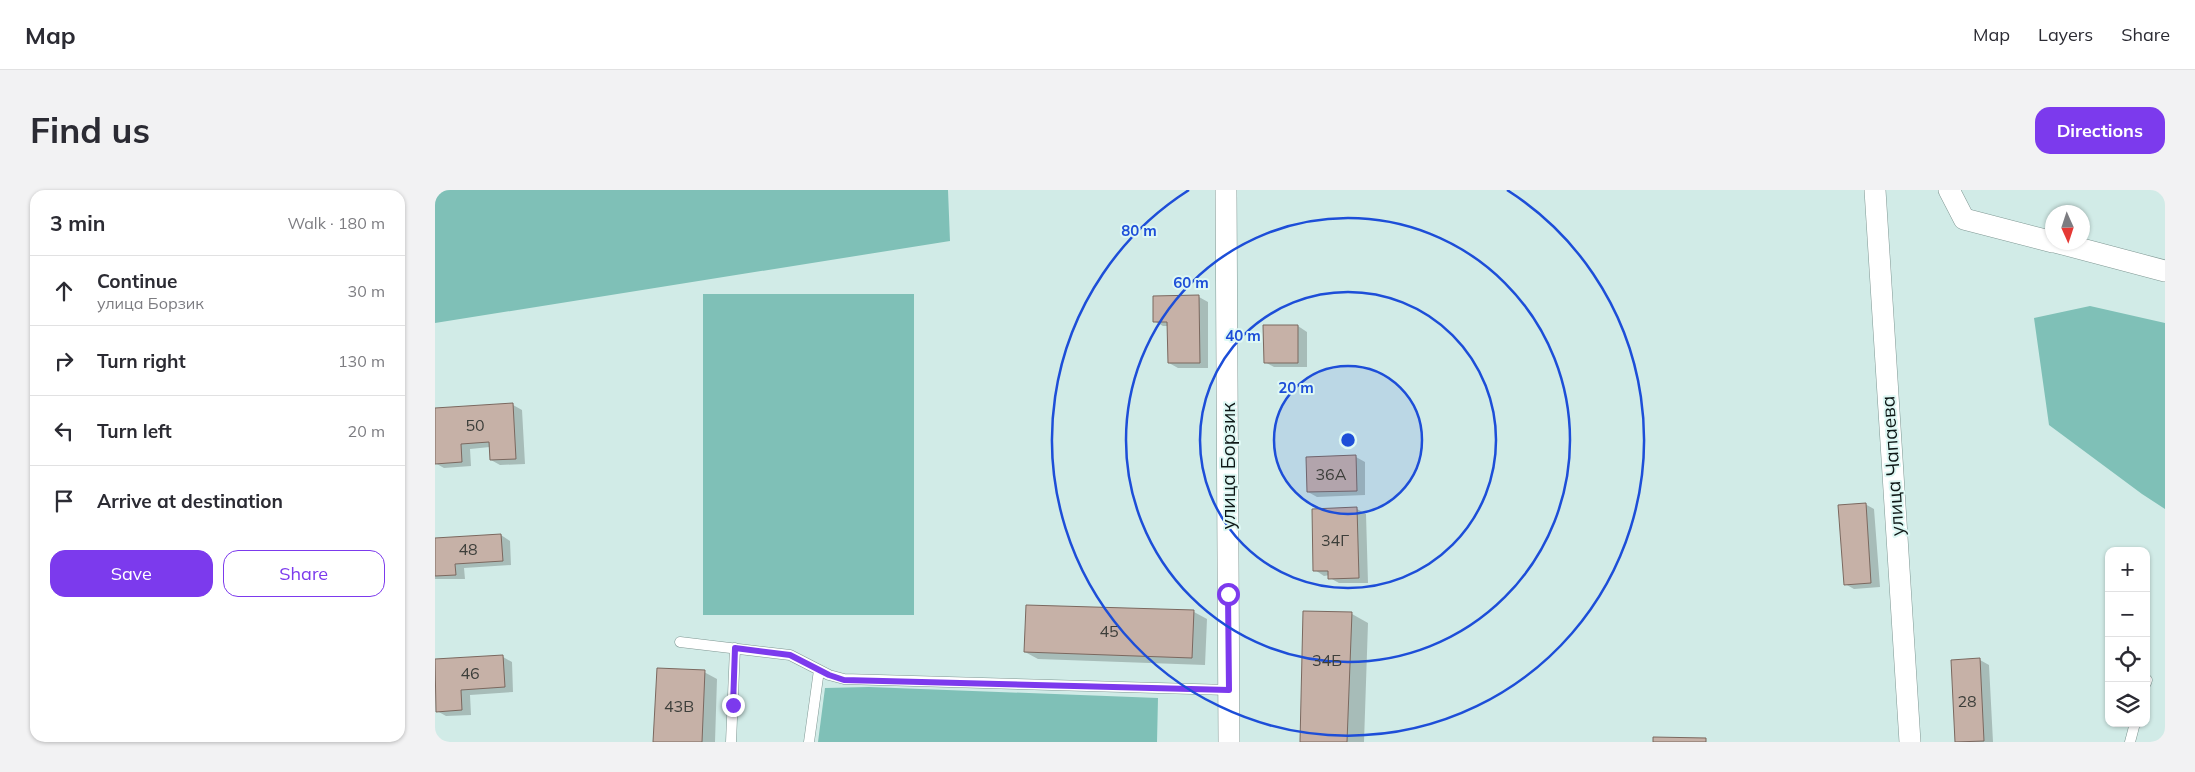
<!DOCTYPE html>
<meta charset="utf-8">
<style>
:root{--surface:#fff;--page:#f2f2f3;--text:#2b2b33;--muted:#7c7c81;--line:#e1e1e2;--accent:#7c3aed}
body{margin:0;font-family:Mulish,sans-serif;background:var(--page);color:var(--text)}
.controls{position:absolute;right:15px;bottom:15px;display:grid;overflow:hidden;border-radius:10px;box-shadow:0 1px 4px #0004}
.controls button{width:45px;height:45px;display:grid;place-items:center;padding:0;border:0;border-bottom:1px solid var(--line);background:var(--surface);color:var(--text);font:25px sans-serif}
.compass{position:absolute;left:1610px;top:15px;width:45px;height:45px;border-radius:50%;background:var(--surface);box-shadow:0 1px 4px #0004;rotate:177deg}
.stop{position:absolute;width:15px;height:15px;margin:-11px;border:4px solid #7c3aed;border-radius:50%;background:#fff}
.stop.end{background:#7c3aed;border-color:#fff;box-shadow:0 1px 5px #0008}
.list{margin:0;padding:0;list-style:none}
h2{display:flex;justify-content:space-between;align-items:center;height:65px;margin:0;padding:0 20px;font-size:21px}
h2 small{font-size:16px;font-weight:400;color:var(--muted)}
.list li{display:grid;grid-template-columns:32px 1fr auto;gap:15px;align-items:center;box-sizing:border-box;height:70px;padding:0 20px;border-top:1px solid var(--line)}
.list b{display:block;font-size:19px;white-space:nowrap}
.list p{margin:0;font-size:16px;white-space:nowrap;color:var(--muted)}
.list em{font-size:16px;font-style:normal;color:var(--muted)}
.actions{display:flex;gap:10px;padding:15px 20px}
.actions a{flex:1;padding:11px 0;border:1px solid var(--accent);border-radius:15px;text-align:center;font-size:18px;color:var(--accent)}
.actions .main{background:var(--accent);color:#fff}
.icon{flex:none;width:28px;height:28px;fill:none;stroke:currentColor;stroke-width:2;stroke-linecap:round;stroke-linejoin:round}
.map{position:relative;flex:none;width:1730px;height:552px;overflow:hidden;border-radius:15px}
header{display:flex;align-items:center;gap:30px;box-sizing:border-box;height:70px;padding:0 25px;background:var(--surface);border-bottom:1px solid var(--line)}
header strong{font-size:24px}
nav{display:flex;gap:28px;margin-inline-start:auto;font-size:18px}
.intro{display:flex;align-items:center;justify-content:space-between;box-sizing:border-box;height:120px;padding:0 30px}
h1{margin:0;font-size:35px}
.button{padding:12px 22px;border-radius:15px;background:var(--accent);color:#fff;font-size:18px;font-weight:700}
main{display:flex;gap:30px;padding:0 30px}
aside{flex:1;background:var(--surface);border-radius:15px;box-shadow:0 1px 4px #0004}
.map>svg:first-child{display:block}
</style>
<header>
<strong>Map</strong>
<nav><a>Map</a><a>Layers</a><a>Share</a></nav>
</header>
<div class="intro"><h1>Find us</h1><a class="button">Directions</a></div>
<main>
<aside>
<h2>3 min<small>Walk · 180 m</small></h2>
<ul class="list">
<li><svg class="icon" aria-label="ahead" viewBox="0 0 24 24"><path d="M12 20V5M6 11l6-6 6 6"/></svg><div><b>Continue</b><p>улица Борзик</p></div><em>30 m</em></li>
<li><svg class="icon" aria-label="right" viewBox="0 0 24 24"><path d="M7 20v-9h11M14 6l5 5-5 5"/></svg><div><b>Turn right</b></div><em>130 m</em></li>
<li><svg class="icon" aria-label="left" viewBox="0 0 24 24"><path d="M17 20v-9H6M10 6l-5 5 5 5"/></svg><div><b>Turn left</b></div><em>20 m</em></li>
<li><svg class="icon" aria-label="arrive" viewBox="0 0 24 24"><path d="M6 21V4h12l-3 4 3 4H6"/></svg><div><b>Arrive at destination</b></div></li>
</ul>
<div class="actions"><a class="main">Save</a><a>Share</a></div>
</aside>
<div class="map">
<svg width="1730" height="552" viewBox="0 0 1730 552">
<rect width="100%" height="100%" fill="#d1ebe7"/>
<path fill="#7fc0b7" d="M0,0H513L515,51L0,133Z
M268,104H479V425H268Z
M1655,116L1730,133V319L1707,304L1614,235L1599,128Z
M434,497L723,508L722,552H383L390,498Z"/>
<path fill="#0003" d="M719,107H764L773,112V178H743L734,173V136H728L719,131Z
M863,136L872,142V177H839L830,172Z
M78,215L87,220L90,274L65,275L56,270L55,257L35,259L36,276L9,278L0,273V219Z
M921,267L930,272V305L882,307L873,302Z
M1430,314L1439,319L1445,397L1419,399L1410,394Z
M922,319L931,324L933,393H904L895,388V385L889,386L880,380Z
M66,345L75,351L76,375L29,378L30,389H0V349Z
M759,422L772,429L770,475L603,469L590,462Z
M869,423L917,424L933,433L929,552H866Z
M68,467L77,472L78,502L35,505L36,525L11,526L2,521L0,470Z
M1545,470L1554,475L1558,552H1521L1517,471Z
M269,482L282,489L280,552H220Z"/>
<path fill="#c6b1a7" stroke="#7b685f" d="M764,105L765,173H733L732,132H718V106Z
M828,135H863V173H829Z
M78,213L81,269L55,270L54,252L26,254L27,272L0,274V218Z
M921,265L922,301L872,302L871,267Z
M1431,313L1436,393L1409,395L1403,315Z
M922,317L924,388L893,389V381H878L877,319Z
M66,344L68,371L20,374L21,385L0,386V348Z
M591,415L759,420L757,468L589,462Z
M868,421L917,422L912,552H865Z
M68,465L70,497L26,500L27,520L1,522L0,469Z
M1545,468L1549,551L1520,552L1516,470Z
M222,478L270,480L267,552H218Z
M1218,547L1271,548V552H1218Z"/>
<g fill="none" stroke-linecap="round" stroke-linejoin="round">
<defs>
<path id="service" d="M245,452L355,465L394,485L409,489L794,500
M1711,493L1712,490
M296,552L300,458
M374,552L384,480
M1695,552L1700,533"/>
<path id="minor" d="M791,0L794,552
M1440,0L1475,552
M1514,0L1529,29L1618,52
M1620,52L1730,81"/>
</defs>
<use href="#service" stroke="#7f9793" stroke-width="11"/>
<use href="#minor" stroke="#7f9793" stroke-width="22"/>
<use href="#service" stroke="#fff" stroke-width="10"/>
<use href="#minor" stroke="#fff" stroke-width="21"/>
</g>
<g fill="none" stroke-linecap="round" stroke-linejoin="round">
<path stroke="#7c3aed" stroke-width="6" d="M298,515L300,458L355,465L394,485L409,490L794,500L793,404"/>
</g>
<circle cx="913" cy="250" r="74" fill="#1d4ed8" fill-opacity=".12"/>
<g fill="none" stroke="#1d4ed8" stroke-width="2.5">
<circle cx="913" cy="250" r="74"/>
<circle cx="913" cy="250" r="148"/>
<circle cx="913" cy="250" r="222"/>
<path d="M1072 0A296 296 0 1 1 754 0"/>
</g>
<g text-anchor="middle" stroke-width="4" stroke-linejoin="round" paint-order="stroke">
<g font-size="16" fill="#3c3e3a">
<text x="40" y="241">50</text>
<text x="896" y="290">36А</text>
<text x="900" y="356">34Г</text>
<text x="33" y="365">48</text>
<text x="674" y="447">45</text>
<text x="892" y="476">34Б</text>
<text x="35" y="489">46</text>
<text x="1532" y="517">28</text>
<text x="244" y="522">43В</text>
</g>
<g font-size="19" fill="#0e1716" stroke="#def8f4">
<text transform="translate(793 276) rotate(-90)" y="7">улица Борзик</text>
<text transform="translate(1457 276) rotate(-94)" y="7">улица Чапаева</text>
</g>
</g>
<circle cx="913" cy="250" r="8" fill="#1d4ed8" stroke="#def8f4" stroke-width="2.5"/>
<g font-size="15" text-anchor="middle" font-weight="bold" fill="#1d4ed8" stroke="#def8f4" stroke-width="4" stroke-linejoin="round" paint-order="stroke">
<text x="704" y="46">80 m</text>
<text x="756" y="98">60 m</text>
<text x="808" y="151">40 m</text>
<text x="861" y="203">20 m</text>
</g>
</svg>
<div class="controls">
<button>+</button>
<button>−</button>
<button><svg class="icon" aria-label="locate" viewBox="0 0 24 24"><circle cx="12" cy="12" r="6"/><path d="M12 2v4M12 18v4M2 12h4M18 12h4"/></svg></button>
<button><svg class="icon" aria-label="layers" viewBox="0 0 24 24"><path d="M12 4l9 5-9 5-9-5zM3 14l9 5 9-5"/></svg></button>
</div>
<svg class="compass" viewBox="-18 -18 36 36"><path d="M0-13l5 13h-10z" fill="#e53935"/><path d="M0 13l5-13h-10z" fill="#7c7c81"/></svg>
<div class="stop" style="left:793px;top:404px"></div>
<div class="stop end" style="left:298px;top:515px"></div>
</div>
</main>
